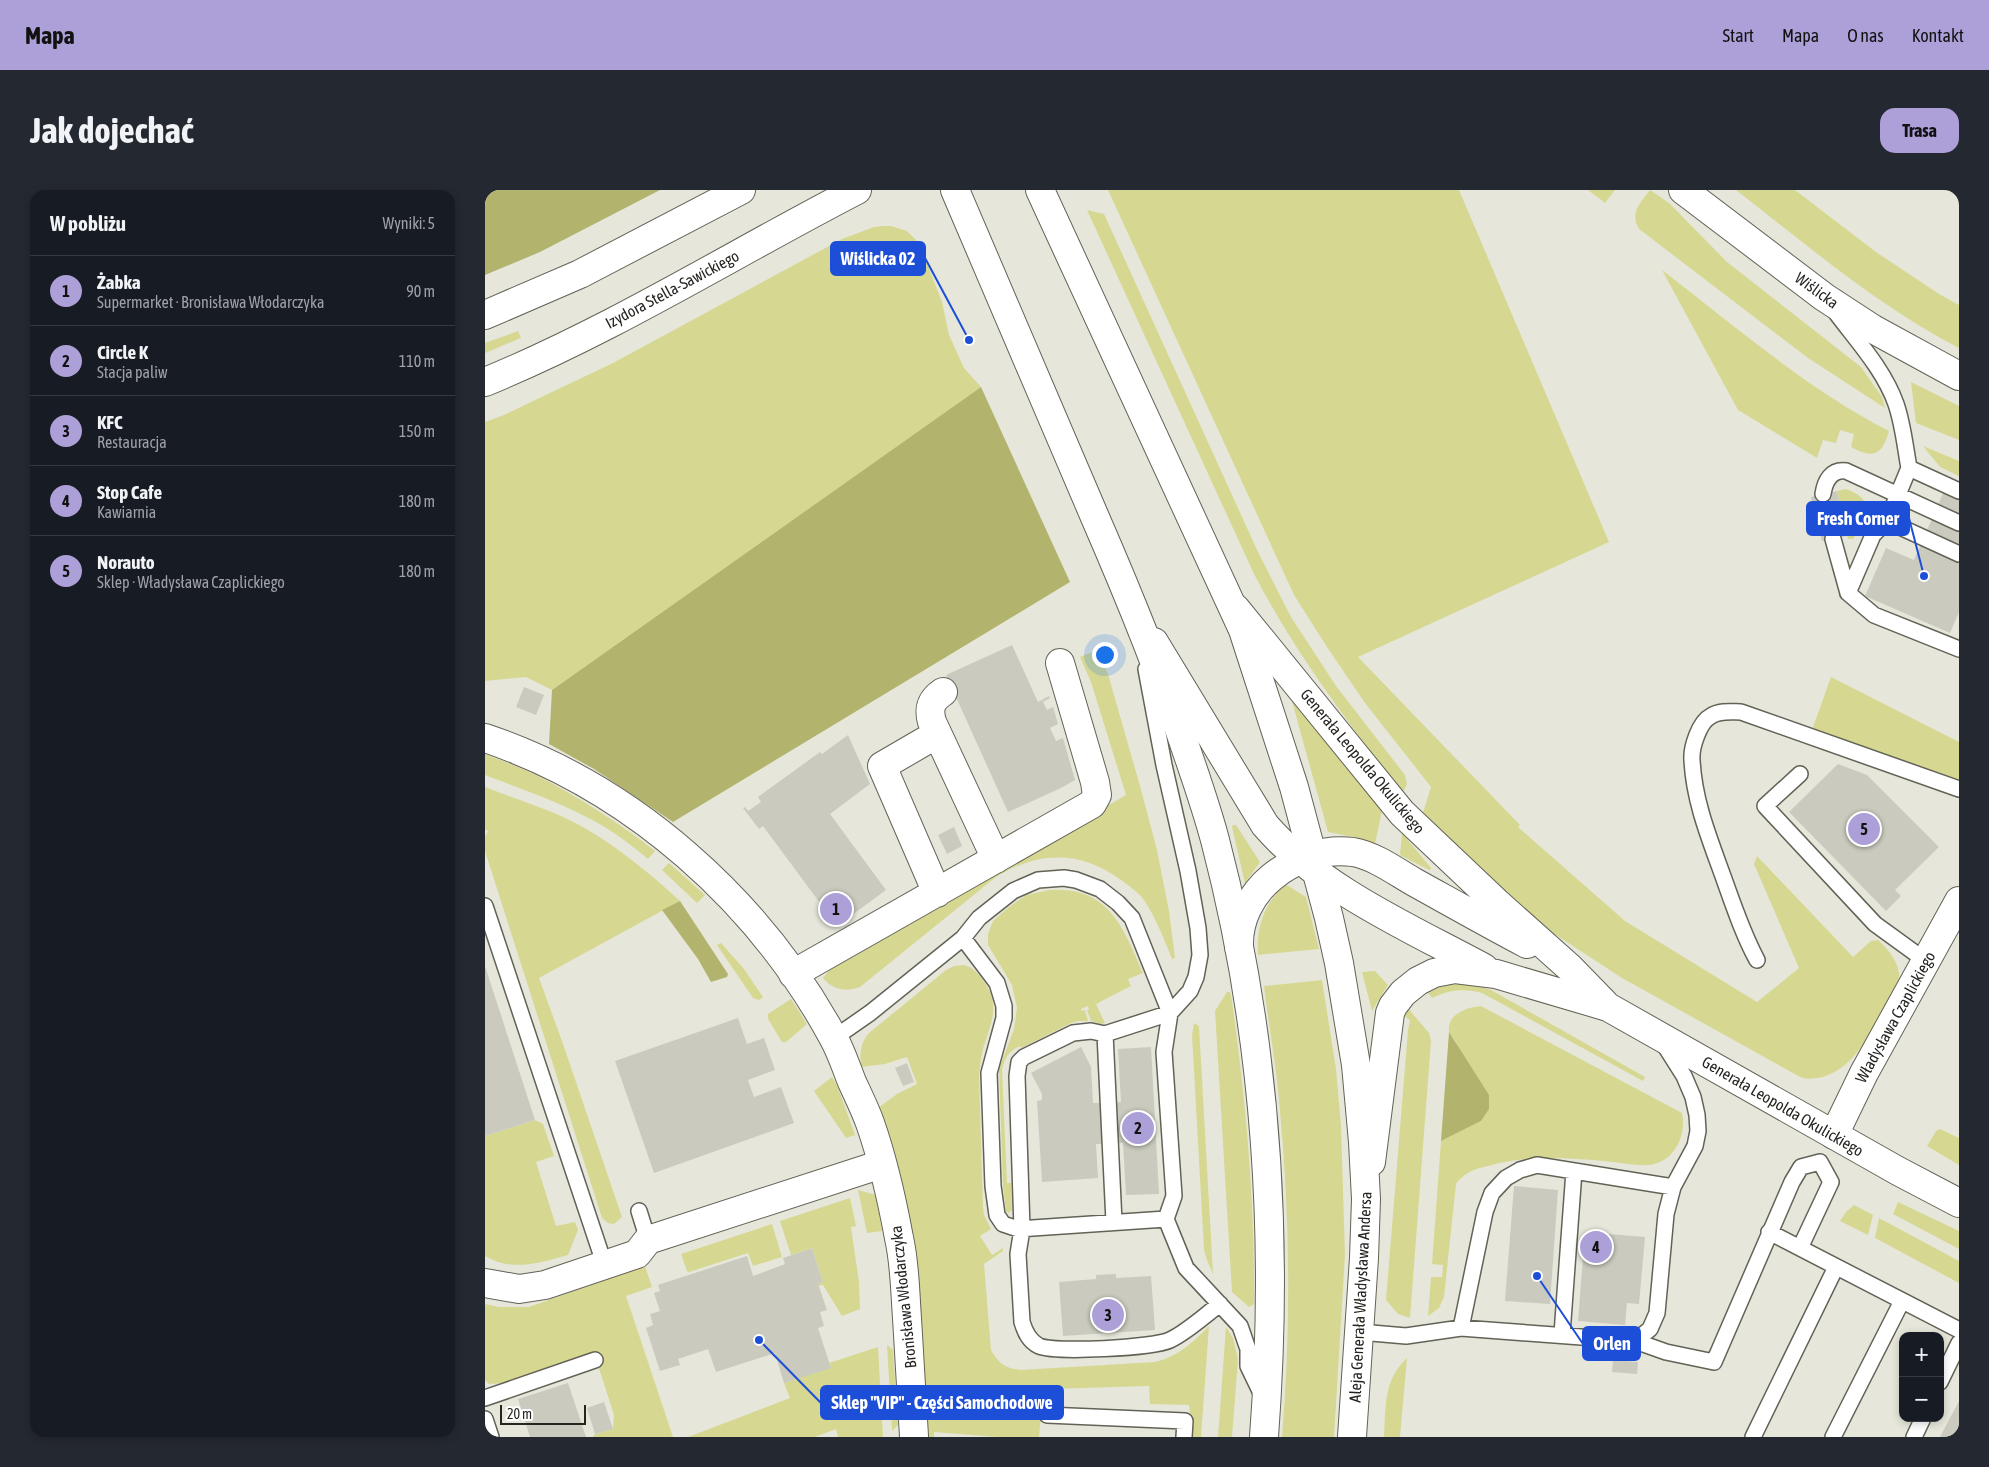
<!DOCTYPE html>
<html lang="pl">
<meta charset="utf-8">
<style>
:root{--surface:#171b24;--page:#242831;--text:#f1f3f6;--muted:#9ea1a6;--line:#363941;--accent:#ad9fd7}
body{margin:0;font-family:"Asap Condensed",sans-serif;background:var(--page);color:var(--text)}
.controls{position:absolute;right:15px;bottom:15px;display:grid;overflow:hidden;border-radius:10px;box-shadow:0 2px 8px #0003}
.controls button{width:45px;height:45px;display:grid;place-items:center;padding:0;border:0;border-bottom:1px solid var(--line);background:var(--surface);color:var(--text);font:25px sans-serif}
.scale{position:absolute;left:15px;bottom:12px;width:86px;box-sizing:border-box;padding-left:5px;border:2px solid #242520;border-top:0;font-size:14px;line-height:18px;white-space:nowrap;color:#242520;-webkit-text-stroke:4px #fff;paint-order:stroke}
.you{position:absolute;left:619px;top:464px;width:18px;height:18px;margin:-12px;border:4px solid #fff;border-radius:50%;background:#1a73e8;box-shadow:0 0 0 8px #1a73e833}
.badge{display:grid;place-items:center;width:32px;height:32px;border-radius:50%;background:var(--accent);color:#111;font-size:16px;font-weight:700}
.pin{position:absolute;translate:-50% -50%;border:2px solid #fff;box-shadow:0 1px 5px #0006}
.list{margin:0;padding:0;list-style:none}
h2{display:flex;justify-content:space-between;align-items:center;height:65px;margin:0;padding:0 20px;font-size:21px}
h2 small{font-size:16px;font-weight:400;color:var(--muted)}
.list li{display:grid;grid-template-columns:32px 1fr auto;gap:15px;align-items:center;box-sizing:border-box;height:70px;padding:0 20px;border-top:1px solid var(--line)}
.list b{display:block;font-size:19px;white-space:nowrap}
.list p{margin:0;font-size:16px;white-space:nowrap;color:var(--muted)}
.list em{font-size:16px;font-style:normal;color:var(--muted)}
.map{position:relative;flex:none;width:1474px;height:1247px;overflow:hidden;border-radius:15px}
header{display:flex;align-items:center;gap:30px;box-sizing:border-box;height:70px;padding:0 25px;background:var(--accent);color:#111}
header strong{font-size:24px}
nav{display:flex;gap:28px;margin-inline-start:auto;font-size:18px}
.intro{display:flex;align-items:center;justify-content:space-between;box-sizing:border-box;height:120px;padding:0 30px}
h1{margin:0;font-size:35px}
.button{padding:12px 22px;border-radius:15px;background:var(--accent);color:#111;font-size:18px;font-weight:700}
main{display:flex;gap:30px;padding:0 30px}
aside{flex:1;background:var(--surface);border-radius:15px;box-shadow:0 2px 8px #0003}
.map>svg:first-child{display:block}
</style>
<header>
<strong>Mapa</strong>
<nav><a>Start</a><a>Mapa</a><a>O nas</a><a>Kontakt</a></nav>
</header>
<div class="intro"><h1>Jak dojechać</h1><a class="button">Trasa</a></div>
<main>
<aside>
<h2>W pobliżu<small>Wyniki: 5</small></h2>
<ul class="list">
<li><span class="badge">1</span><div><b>Żabka</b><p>Supermarket · Bronisława Włodarczyka</p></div><em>90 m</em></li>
<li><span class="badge">2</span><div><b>Circle K</b><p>Stacja paliw</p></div><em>110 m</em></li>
<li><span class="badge">3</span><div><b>KFC</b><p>Restauracja</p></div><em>150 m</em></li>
<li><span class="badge">4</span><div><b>Stop Cafe</b><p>Kawiarnia</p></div><em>180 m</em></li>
<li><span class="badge">5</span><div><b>Norauto</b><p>Sklep · Władysława Czaplickiego</p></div><em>180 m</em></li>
</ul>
</aside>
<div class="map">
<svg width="1474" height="1247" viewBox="0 0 1474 1247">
<rect width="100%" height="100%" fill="#e6e7da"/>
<path fill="#d6d892" d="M623,0H974L1124,352L873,467L1035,635L1033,637L1140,731L1272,812L1314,778L1269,674L1272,666L1368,767L1386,751L1393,750C1403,758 1416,775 1414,789C1394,826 1369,896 1317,888L1137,788L1068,743L1036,719L937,626L946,597L880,513L842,457L809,405Z
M1103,0H1130L1120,13Z
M1165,0L1184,13L1242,72L1376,177L1397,207L1400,218L1323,168L1154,39C1144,23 1156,12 1165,0Z
M1251,0H1310L1391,62L1454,104L1474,115V158C1393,116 1323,56 1251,0Z
M602,20L619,24L773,362L806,427L851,496L920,585L922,594L918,603C862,532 811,464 769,384Z
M397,36H406L422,41L434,53L457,112L464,145L479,178L496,197L67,500L41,487L0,491V232L19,225L128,173L357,49L389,37Z
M1177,80C1250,136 1322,199 1404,241C1397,266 1388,269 1366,257L1369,244L1355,240L1351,253L1338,250L1332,268L1253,220Z
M33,141L36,148L0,163V153Z
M1426,192L1474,216V250L1431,233Z
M1438,256L1474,271V286L1455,277Z
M1361,299C1373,303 1384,310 1381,324L1374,321L1366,340L1372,343L1368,349H1363L1352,301Z
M612,460L623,484L655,596L672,660L684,721L690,768L687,769C679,749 671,728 659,710C653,702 644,696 636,690C595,660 554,661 511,687L375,797C360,802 348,800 338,788L347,777L641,605L606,492L595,467Z
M1346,487L1474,552V591L1327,540Z
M807,503L836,546L897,621L890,654L873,648L843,642L805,504Z
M0,564C18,571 36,578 53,586C95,608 133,632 170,661L163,669C152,660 141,651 129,643C90,617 44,602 0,585Z
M0,597C25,607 51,615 76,626C120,646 159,678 195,711L54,788L77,851L137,1027L129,1034L123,1033L117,1028L0,661V647L3,641L0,639Z
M748,635H751L775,672L760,693L747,637Z
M917,643L946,678V679L944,680L915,665Z
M184,673L220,705L212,713L177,680Z
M800,694L821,707L834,759L773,765C771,736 779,715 800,694Z
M564,700C624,696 638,737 658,783L643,789L646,796L611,814L620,833L616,834L606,831L602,820L604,819L603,816L596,819L597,821L600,820L603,831H593L586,833L536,858L535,856C524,861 520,867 517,879L522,993H526L527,1020L524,1023L521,1021L518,996L514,879L529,839L532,818L527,795L503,755V744L508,731L525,716L542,705Z
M236,753L259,779L278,807L274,810L268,808L232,755Z
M479,775C487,777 492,782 497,789C517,814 506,833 498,859C496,868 495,877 494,886L498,1017L499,1025L506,1039L495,1046L507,1065L518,1058V1061L499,1074L506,1160C513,1173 520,1178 535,1180L670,1172C694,1166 707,1153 724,1136L716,1247H708L704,1215L665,1214L664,1196L565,1199L563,1214L557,1215L554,1247H512L449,1242V1247H441L393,918L412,904L432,894L422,867L400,874L376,877C375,864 375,853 384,843L461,780L469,776Z
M890,781L903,795L887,821L877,782Z
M837,790L851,879L856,935L860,1065L849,1247H797C806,1139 805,1029 795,921C792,879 784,838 779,796Z
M975,793L991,795L1006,800L1160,887L1158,891L997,803C979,798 963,800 947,808L943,803L959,795Z
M742,802H745L747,811C761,912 770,1012 769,1114L764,1117L747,1102L730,821Z
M306,809L322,834L301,852H297L283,829V824Z
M996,816L1197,923C1202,946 1189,972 1164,975C1150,976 1133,972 1118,971C1080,968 1045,965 1007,975C991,979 982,980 971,994L959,1107L954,1118L943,1126L946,1087H957L958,1075L947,1074L956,951L996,931L971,852C969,849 965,845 964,842C961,824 983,817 996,816Z
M922,817L944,843L946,851L925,1128L913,1124L901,1110L923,840L925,830L918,825Z
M709,833L714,836L728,1084L722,1070L719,1060L707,845Z
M347,887L352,895L370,945L361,948L329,901Z
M50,930L58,934L69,966L51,972L71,1036L90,1032L93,1040L83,1065C54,1073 27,1082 0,1066V946Z
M1455,939L1474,948V975L1442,956L1451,941Z
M373,1000L391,1005L397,1041L382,1043Z
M365,1008L371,1036L366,1037L374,1092L375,1119L357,1126L338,1095L333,1096V1094L338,1092L327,1058L306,1065L295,1031Z
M1413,1012L1474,1041V1059L1408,1024Z
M1369,1015L1388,1025L1383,1045L1355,1031L1361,1022Z
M1394,1028L1474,1071V1093L1390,1048Z
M287,1034L297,1067L268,1076L263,1063L204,1082L202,1081L196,1064Z
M160,1076L167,1097L141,1106L188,1247H108L110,1244L128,1239L129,1225L109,1163L19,1193L4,1194L0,1190V1114L14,1117H44Z
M741,1137L748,1148L753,1169L747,1247H733Z
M402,1155L408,1160L413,1235L407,1241Z
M393,1157L398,1247H353L351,1239L330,1247H203L305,1208L299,1193L346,1177L344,1173Z
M922,1168L915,1247H899C901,1217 898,1190 922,1168Z"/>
<path fill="#b2b46e" d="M7,0H175L55,62L0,85V5Z
M496,197L585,392L188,632L109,579L64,554L67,500Z
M195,711L243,784L242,787L226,792L213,769L177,720Z
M964,842L1004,905V919L996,931L956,951Z"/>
<path fill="#cacbbe" d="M1463,292L1474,297V422L1465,443L1380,406L1401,358L1429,370Z
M1352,301L1362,346L1337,351L1326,307Z
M527,455L553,512L564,506L565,508L558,512L562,520L568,517L573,534L565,538L571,551L578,548L590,590L576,598L523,622L461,485Z
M39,497L59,505L51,525L31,517Z
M363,545L385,594L345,624L401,700L352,736L278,636L274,639L258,618L260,617L263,621L276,612L273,607L335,562L337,564Z
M1353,574L1382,585L1454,657L1410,700L1416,706L1401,721L1304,622Z
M469,637L477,656L462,664L453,645Z
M0,776L50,930L0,946Z
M253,828L262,854L279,848L290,880L263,890L269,907L296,897L309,933L169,983L130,871Z
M596,857L606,877L608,913L636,912L633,859L666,857L674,1004L641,1005L638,953L611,954L613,988L557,992L552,911L557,910V904L546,883Z
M422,873L429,892L418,896L410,878Z
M1029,996L1073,1000L1065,1114L1020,1111Z
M1100,1042L1160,1047L1154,1114L1142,1113L1140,1135L1093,1131Z
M327,1058L338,1092L333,1094L342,1120L335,1122L339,1136L333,1138L346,1178L299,1193L290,1163L231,1182L223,1159L193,1169L195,1175L175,1181L161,1138L168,1135L165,1124L175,1121L169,1103L175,1101L173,1095L262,1066L268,1086L300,1074L298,1068Z
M631,1084V1088L666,1086L670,1140L578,1146L574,1092L611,1089V1085Z
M1128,1170L1153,1172L1152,1184L1127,1182Z
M83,1193L101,1247H45L33,1209Z
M1474,1211V1247H1455Z
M119,1212L128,1239L110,1244L102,1218Z"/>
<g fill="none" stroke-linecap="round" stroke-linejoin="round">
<defs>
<path id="service" d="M1352,124C1373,152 1399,180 1411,214C1418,234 1420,256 1424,278
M1474,301L1424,278L1402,331L1388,345L1363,403L1389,425L1474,459
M1338,304C1340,291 1346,279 1361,281L1474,333
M1402,331L1474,364
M1348,349L1363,403
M661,479L679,575L703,681L713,738L715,765L711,787L705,801L685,823L620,844L606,841L588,843L539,867L534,872L532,886L537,1039L533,1064L537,1132C540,1142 544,1151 554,1156C570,1163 668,1158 685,1150C702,1142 719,1126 735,1114
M1315,584L1280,616L1390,734L1441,771
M0,716L120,1076
M478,748L512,793L519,816V828L504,883L508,996L512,1025L518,1034L533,1039L681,1029
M1272,770C1258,744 1249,717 1239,689C1225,650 1209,612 1207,570C1206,558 1214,532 1226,526C1235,520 1247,522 1256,522L1474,599
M620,844L629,1032
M349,848L385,823L478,748L494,728L528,701L553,690L579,688L591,690L615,699L633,713L647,728L685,823L679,862L689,1006L681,1029L701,1078L755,1136L763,1159V1176L777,1205
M154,1021L163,1050
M1284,1042L1474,1140
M976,1138L1000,1022L1007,1003L1021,988L1035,980L1052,975L1188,997
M875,1142L921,1146L976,1138L1150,1151L1165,1139L1172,1123L1181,1024L1188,997L1210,956L1213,941L1212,925L1208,907L1199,886L1180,856
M1077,1144L1089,981
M1150,1151L1181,1162L1229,1172L1307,992L1316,977L1335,972L1346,992L1315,1058
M1455,1192L1474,1153
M0,1208L110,1170
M562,1225L700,1231L699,1247
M0,1229L6,1247
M1268,1247L1351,1077
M1348,1247L1417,1111
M1429,1247L1438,1228"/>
<path id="minor" d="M458,502C446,510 443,518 447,532L511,669
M0,548C148,598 274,711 348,847C356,861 361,877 367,892C373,905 380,919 385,933C398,970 407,1010 414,1048C420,1074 420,1101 422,1128C424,1167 427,1207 429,1247
M440,551L397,576L452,703
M308,784L607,614L612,605L610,592L575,473
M1349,945L1379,883L1474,711
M0,1093L34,1099L60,1095L152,1064L163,1050L397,974"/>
<path id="tertiary" d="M1198,0L1339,107L1388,139L1474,186"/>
<path id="secondary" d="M0,125L95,84L256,0
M0,192C129,139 248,64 372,0
M751,419L917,623L1011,712L1085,778L1120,814
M669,452L780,635C835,699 925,738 999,778
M754,757C753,730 766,704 787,687C809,669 838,658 868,662C890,666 910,681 929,692C967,713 1004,734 1042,754
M886,972L905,823L908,816L918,803L933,791L949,783L970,779L1011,784L1123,817L1413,981L1474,1013"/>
<path id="primary" d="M470,0C516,108 563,216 609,325C643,403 675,481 702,562C712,591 722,620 730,650C781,844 794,1048 779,1247
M555,0L758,440L809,597L844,728L854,773L871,875L878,952L881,1009L879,1068L867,1247"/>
</defs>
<use href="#service" stroke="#626257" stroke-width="18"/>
<use href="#minor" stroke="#626257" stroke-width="30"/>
<use href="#tertiary" stroke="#626257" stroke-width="30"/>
<use href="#secondary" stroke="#626257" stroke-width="30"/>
<use href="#primary" stroke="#626257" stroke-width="30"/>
<use href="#service" stroke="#fff" stroke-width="15"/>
<use href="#minor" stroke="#fff" stroke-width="28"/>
<use href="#tertiary" stroke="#fff" stroke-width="28"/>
<use href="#secondary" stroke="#fff" stroke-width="28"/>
<use href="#primary" stroke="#fff" stroke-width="28"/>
</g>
<g text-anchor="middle" stroke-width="5" stroke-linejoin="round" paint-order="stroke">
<g font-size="16" fill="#242520" stroke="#fff">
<text transform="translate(187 99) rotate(-28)" y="6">Izydora Stella-Sawickiego</text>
<text transform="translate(1332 100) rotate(36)" y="6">Wiślicka</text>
<text transform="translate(878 571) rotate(50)" y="6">Generała Leopolda Okulickiego</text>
<text transform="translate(1410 827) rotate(-61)" y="6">Władysława Czaplickiego</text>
<text transform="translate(1298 916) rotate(30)" y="6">Generała Leopolda Okulickiego</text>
<text transform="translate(418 1107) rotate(-96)" y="6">Bronisława Włodarczyka</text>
<text transform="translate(875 1107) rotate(-87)" y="6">Aleja Generała Władysława Andersa</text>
</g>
</g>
<path fill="none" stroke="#1d4ed8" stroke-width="2" d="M484 150L440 68M1439 386L1424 328M1052 1086L1098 1154M274 1150L336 1213"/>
<g fill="#1d4ed8" stroke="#fff" stroke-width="2">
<circle cx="484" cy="150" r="5"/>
<circle cx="1439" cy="386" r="5"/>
<circle cx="1052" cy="1086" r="5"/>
<circle cx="274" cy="1150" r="5"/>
</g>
<g fill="#1d4ed8" stroke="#1d4ed8" stroke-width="2">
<rect x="346" y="52" width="94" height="33" rx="5"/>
<rect x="1322" y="312" width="102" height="33" rx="5"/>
<rect x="1098" y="1137" width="57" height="33" rx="5"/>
<rect x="336" y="1196" width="242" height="33" rx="5"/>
</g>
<g font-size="18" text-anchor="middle" font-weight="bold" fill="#fff">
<text x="393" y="75">Wiślicka 02</text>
<text x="1373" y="335">Fresh Corner</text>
<text x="1127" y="1160">Orlen</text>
<text x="457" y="1219">Sklep "VIP" - Części Samochodowe</text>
</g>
</svg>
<div class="controls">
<button>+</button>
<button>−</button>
</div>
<div class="scale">20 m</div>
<div class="you"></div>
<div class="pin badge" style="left:351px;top:719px">1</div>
<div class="pin badge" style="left:653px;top:938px">2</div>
<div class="pin badge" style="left:623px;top:1125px">3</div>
<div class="pin badge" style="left:1111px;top:1057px">4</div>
<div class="pin badge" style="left:1379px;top:639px">5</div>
</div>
</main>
